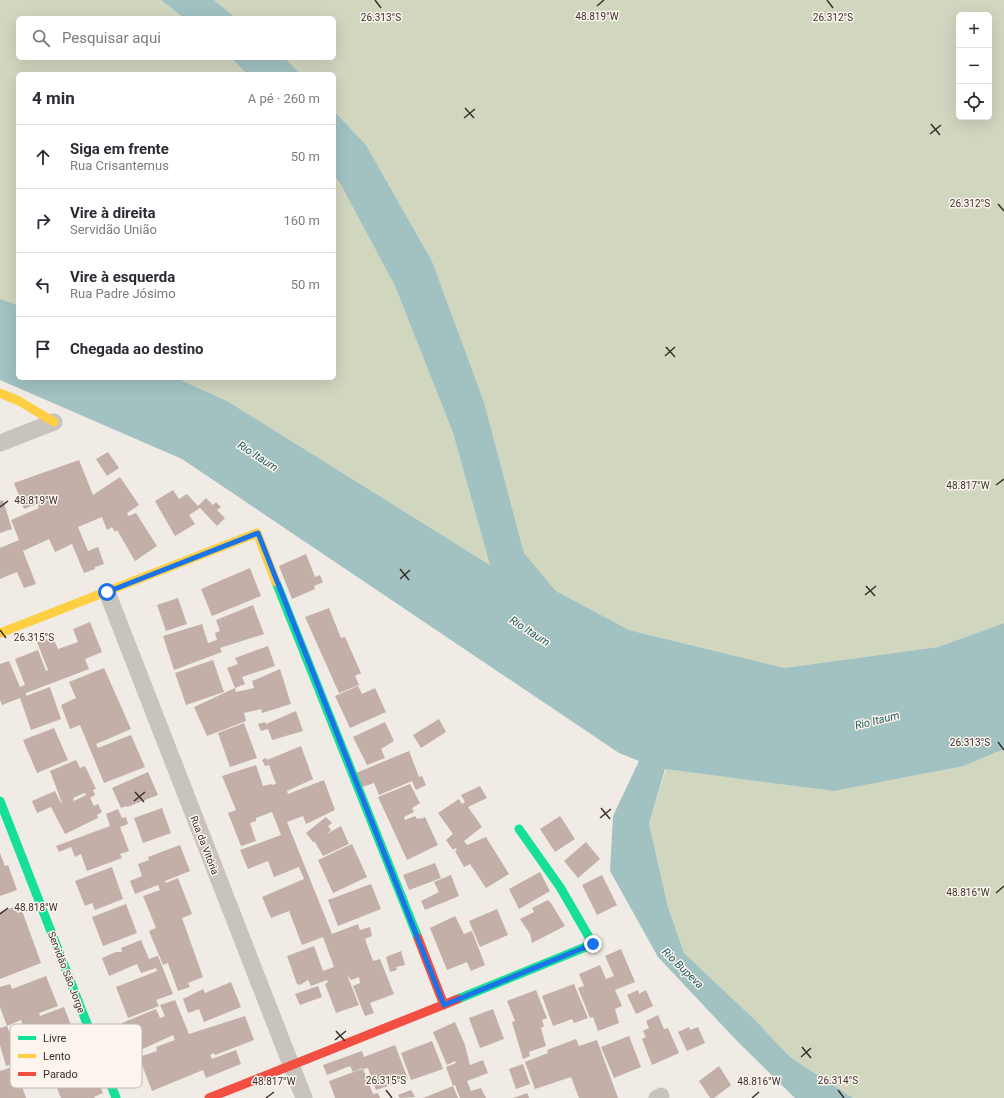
<!DOCTYPE html>
<html lang="pt">
<meta charset="utf-8">
<style>
:root{--surface:#fff;--page:#f7f7f7;--text:#2b2b33;--muted:#7c7c81;--line:#e1e1e2}
body{margin:0;font-family:Roboto,sans-serif;background:var(--page);color:var(--text)}
.controls{position:absolute;right:12px;top:12px;display:grid;overflow:hidden;border-radius:6px;box-shadow:0 4px 16px #0002}
.controls button{width:36px;height:36px;display:grid;place-items:center;padding:0;border:0;border-bottom:1px solid var(--line);background:var(--surface);color:var(--text);font:20px sans-serif}
.stop{position:absolute;width:12px;height:12px;margin:-9px;border:3px solid #1a73e8;border-radius:50%;background:#fff}
.stop.end{background:#1a73e8;border-color:#fff;box-shadow:0 1px 4px #0008}
.list{margin:0;padding:0;list-style:none}
h2{display:flex;justify-content:space-between;align-items:center;height:52px;margin:0;padding:0 16px;font-size:17px}
h2 small{font-size:13px;font-weight:400;color:var(--muted)}
.list li{display:grid;grid-template-columns:26px 1fr auto;gap:12px;align-items:center;box-sizing:border-box;height:64px;padding:0 16px;border-top:1px solid var(--line)}
.list b{display:block;font-size:15px;white-space:nowrap}
.list p{margin:0;font-size:13px;white-space:nowrap;color:var(--muted)}
.list em{font-size:13px;font-style:normal;color:var(--muted)}
.icon{flex:none;width:22px;height:22px;fill:none;stroke:currentColor;stroke-width:2;stroke-linecap:round;stroke-linejoin:round}
.map{position:relative;flex:none;width:1004px;height:1098px;overflow:hidden}
.search{position:absolute;background:var(--surface);box-shadow:0 4px 16px #0002;left:16px;top:16px;width:320px;height:44px;display:flex;align-items:center;gap:10px;box-sizing:border-box;padding:0 14px;border-radius:6px;color:var(--muted);font-size:15px}
.panel{position:absolute;background:var(--surface);box-shadow:0 4px 16px #0002;left:16px;top:72px;width:320px;height:308px;border-radius:6px}
.map>svg:first-child{display:block}
</style>
<div class="map">
<svg width="1004" height="1098" viewBox="0 0 1004 1098">
<rect width="100%" height="100%" fill="#f0ebe5"/>
<path fill="#d1d6bf" fill-rule="evenodd" d="M0,0H161L184,18H18V58H231L247,74H18V305L0,299Z
M214,0H1004V623L938,647L784,668L629,630L556,591L524,553L484,402L432,261L366,145L334,111V74H300L285,58H334V18H236ZM959,15H989V117H959Z
M334,175L341,185L395,286L453,433L490,565L227,401L176,378H334Z
M1004,749V1098H853L790,1057L754,1019L684,953L668,907L649,824L666,769L834,791L964,766Z"/>
<path fill="#a1c2c1" d="M161,0H214L236,18H184Z
M231,58H285L300,74H247Z
M334,111L366,145L432,261L484,402L524,553L556,591L629,630L784,668L938,647L1004,623V749L964,766L834,791L665,769L649,824L668,907L684,953L754,1019L790,1057L853,1098H795L737,1041L658,957L610,871L613,816L639,761L619,753L182,459L0,380V299L18,305V378H176L227,401L490,565L453,433L395,286L341,185L334,175Z"/>
<path fill="#c3afa7" fill-rule="evenodd" d="M108,452L119,468L107,476L96,459Z
M79,460L93,495L120,477L139,505L127,513L129,516L136,513L157,546L135,561L117,530L115,532L112,527L107,530L102,517L78,527L88,551L98,547L104,564L95,567V569L84,573L72,544L55,552L49,539L23,551L36,584L24,588L17,572L0,579V548L19,540L11,520L39,508L37,504L24,509L14,483Z
M173,490L179,499L187,494L198,506L206,498L213,505L216,502L221,507L217,510L225,518L217,526L200,508L189,515L195,524L175,536L155,501Z
M3,500L12,529L0,533V501Z
M306,554L315,577L320,575L323,582L314,586L315,589L292,599L279,566Z
M250,568L261,596L212,616L201,589Z
M178,598L187,624L166,631L157,605Z
M253,605L264,634L220,648L222,652L174,670L163,636L202,624L208,643L217,640L215,633L220,631L216,620Z
M329,608L341,638L345,637L361,673L355,676L359,685L339,693L305,617Z
M90,622L102,652L85,659L89,669L26,693V696L50,687L61,719L31,730L20,698L2,705L0,700V664L9,661L20,687L25,685L15,659L38,650L46,671L48,670L37,642L48,638L54,640L58,649L78,642L73,629Z
M268,646L275,666L242,677L245,684L235,688L236,692L254,688L252,681L280,669L291,704L262,713L261,709L244,713L246,721L207,736L194,707L235,688L227,668L238,664L235,658Z
M213,660L224,692L186,705L175,673Z
M104,668L131,729L96,744L98,748L131,735L145,767L104,783L80,725L70,729L61,705L76,698L69,682Z
M358,686L362,694L375,688L386,712L350,728L335,696Z
M296,711L303,731L272,740L268,729L261,731L258,724L265,722L266,724Z
M439,719L446,732L421,748L413,735Z
M385,722L394,741L381,749L385,758L367,765L353,737Z
M244,723L257,758L230,767L218,733Z
M54,728L68,760L37,773L23,740Z
M301,746L313,779L287,791L288,794L324,780L335,810L306,824L303,816L287,822L332,934L358,924L360,930L370,927L372,936L365,939L373,961L380,959L394,994L370,1003L374,1013L365,1016L353,986L360,983L359,977L351,980L347,975L359,1005L336,1013L325,984L328,982L327,980L311,986L308,980L300,985L297,984L287,956L314,946L323,971L334,967L323,937L302,945L289,911L271,918L262,897L304,879L299,867L274,877L268,861L248,869L240,850L281,835L272,812L256,818V821L250,823L256,841L241,846L228,813L236,810L222,776L256,765L263,786L272,784V785L276,784L269,765L265,766L262,760L266,758L267,760Z
M409,751L419,777L422,776L426,785L416,790L412,781L379,795L374,783L362,787L356,773Z
M76,760L80,768L85,766L96,789L93,790L95,795L90,798L94,806L98,804L102,812L97,815L98,818L65,834L51,807L37,813L32,801L55,791L61,803H62L50,771ZM85,793L86,795L74,801L73,798Z
M148,772L158,795L127,807L126,806L121,808L112,788Z
M410,784L420,803L412,808L414,812L404,817L405,820L415,816L417,819L420,818L421,819L425,817L438,845L407,860L378,797Z
M480,786L487,798L468,807L482,827L464,841L467,845L486,837L509,874L486,888L470,864L464,867L455,851L457,850L455,848L453,850L448,843L446,840L453,834L438,813L459,799L462,804L465,802L461,795Z
M162,808L171,833L143,843L134,818Z
M118,809L122,818L126,817L128,824L120,827L129,851L120,854L122,858L87,871L81,854L75,857L71,847L59,852L56,846L110,826L106,814Z
M560,816L575,839L555,852L540,829Z
M326,817L332,823L328,826L331,830L327,834L341,826L349,844L323,856L315,842H313L306,833Z
M586,842L600,859L578,878L564,861Z
M352,844L367,877L333,893L318,860Z
M180,845L190,871L165,881L166,883L178,878L192,914L182,918L203,977L188,983L190,987L178,991L168,963L163,965L149,931L156,928L143,896L160,890L158,885L135,894L130,881L142,876L138,864L149,860L148,857Z
M0,853L5,866L8,865L17,890L0,896Z
M435,863L441,878L409,890L403,875Z
M112,867L123,899L95,910L92,903L85,906L75,881Z
M540,872L550,891L519,909L509,889Z
M451,875L459,896L425,910L421,901L439,892L434,882Z
M602,875L617,905L597,915L582,885Z
M371,884L381,909L338,926L328,900Z
M548,900L551,903L565,926L532,943L530,934L520,919L534,912L532,908Z
M126,904L137,933L103,946L92,917Z
M20,905L41,963L0,979V912Z
M497,909L508,935L480,947L469,921Z
M455,916L464,934L472,931L485,965L471,971L467,962L447,970L430,928Z
M141,940L149,959L158,956L173,994L156,1000L159,1006L128,1018L116,987L157,971L156,968L141,973L137,964L109,976L102,958L116,952H122L121,948Z
M621,949L635,982L615,990L622,1006L615,1009L619,1023L598,1031L593,1017L590,1018L578,988L584,986L579,974L600,965L606,979L614,976L605,956Z
M401,951L405,965L396,967L397,970L390,972L386,957Z
M46,976L58,1006L39,1013L40,1016L64,1007L72,1028L66,1031L70,1042L43,1053L39,1042L30,1045L21,1020L7,1026L20,1061L6,1066L0,1045V1028L7,1026L0,1007V987L10,984L12,989Z
M231,982L241,1007L204,1022L199,1009L188,1013L183,999L203,989L205,993Z
M574,984L588,1018L574,1023L572,1019L553,1026L542,996Z
M318,986L322,997L300,1005L295,994Z
M536,990L547,1018L542,1020L544,1026L541,1028L546,1046L529,1052L530,1056L523,1059L512,1022L515,1021L507,1001Z
M638,990L639,994L646,990L653,1006L636,1014L627,995Z
M175,1000L189,1034L245,1016L254,1040L215,1055L214,1053L210,1055L212,1059L236,1050L241,1064L206,1078L203,1070L152,1091L139,1057L157,1051L156,1047L175,1040L173,1035L134,1053L122,1023L156,1009L160,1018L165,1016L160,1005Z
M493,1009L504,1039L480,1048L469,1018Z
M658,1015L664,1029L668,1028L679,1053L652,1065L642,1039L646,1037L643,1031L649,1028L646,1021Z
M455,1022L465,1045L470,1065L483,1060L488,1073L467,1081L471,1091L481,1088L486,1098H460L455,1085L453,1086L446,1067L456,1063L455,1061L447,1065L433,1032Z
M689,1027L690,1030L698,1027L705,1043L687,1051L678,1032Z
M629,1036L641,1067L614,1078L601,1047Z
M576,1039L579,1046L597,1040L618,1098H579L571,1077L535,1089L525,1062L548,1053L547,1050Z
M432,1041L443,1069L411,1080L401,1053Z
M71,1045L84,1076L94,1072L103,1093L94,1097L95,1098H61L44,1055Z
M395,1045L408,1079L376,1090L368,1068L363,1069L373,1094L378,1093L380,1098H335L329,1081L362,1069V1068L353,1072L350,1066L327,1075L323,1065L362,1051L364,1057Z
M523,1064L530,1084L516,1089L509,1069Z
M15,1066L26,1098H0V1071Z
M719,1066L731,1085L714,1098H710L699,1081Z
M453,1086L458,1098H423Z
M411,1090L415,1097L400,1098L398,1095Z
M527,1093L529,1098H513Z"/>
<g fill="none" stroke-linecap="round" stroke-linejoin="round">
<path stroke="#c9c3be" stroke-width="17" d="M0,443L54,422
M107,592L304,1098
M657,1098L661,1096"/>
<path stroke="#16e098" stroke-width="9" d="M276,582L418,938
M0,801L116,1098
M458,999L593,944L560,887L519,829"/>
<path stroke="#ffcf43" stroke-width="9" d="M0,393L19,401L54,422
M0,633L257,533L276,582"/>
<path stroke="#f24e42" stroke-width="9" d="M418,938L444,1005
M209,1098L458,999"/>
</g>
<g fill="none" stroke-linecap="round" stroke-linejoin="round">
<path stroke="#1a73e8" stroke-width="5" d="M107,592L258,533L444,1005L593,944"/>
</g>
<path fill="none" stroke="#3b302b" stroke-width="1.5" d="M375,0L381,8M827,0L833,8M597,6L604,0M465,108L474,118M464,118L475,109M931,124L940,135M930,134L941,125M998,204L1004,211M666,347L675,357M665,356L675,347M996,485L1004,479M0,507L8,501M400,569L409,580M400,579L410,570M866,586L875,596M865,595L876,586M0,630L6,638M998,742L1004,750M135,792L144,802M134,801L145,792M601,808L610,819M600,818L611,809M996,893L1004,886M0,914L8,908M336,1031L345,1041M335,1040L346,1031M802,1047L811,1058M801,1057L811,1048M386,1090L392,1098M838,1090L844,1098M266,1098L274,1092M752,1098L759,1092"/>
<g text-anchor="middle" stroke-width="3" stroke-linejoin="round" paint-order="stroke">
<g font-size="10" fill="#3b302b" stroke="#fbf5ee">
<text transform="translate(205 845) rotate(69)" y="4">Rua da Vitória</text>
<text transform="translate(67 972) rotate(69)" y="4">Servidão São Jorge</text>
</g>
<g font-size="11" font-style="italic" fill="#1f5a5e" stroke="#fbf5ee">
<text transform="translate(258 456) rotate(33)" y="4">Rio Itaum</text>
<text transform="translate(530 631) rotate(33)" y="4">Rio Itaum</text>
<text transform="translate(877 720) rotate(-14)" y="4">Rio Itaum</text>
<text transform="translate(683 968) rotate(44)" y="4">Rio Bupeva</text>
</g>
</g>
<rect x="10" y="1024" width="132" height="64" rx="6" fill="#fbf5ee" stroke="#c1bab4" stroke-width="1"/>
<rect x="18" y="1036" width="18" height="4" fill="#16e098"/>
<rect x="18" y="1054" width="18" height="4" fill="#ffcf43"/>
<rect x="18" y="1072" width="18" height="4" fill="#f24e42"/>
<g font-size="11" fill="#3b302b">
<text x="43" y="1042">Livre</text>
<text x="43" y="1060">Lento</text>
<text x="43" y="1078">Parado</text>
</g>
<g font-size="10" text-anchor="middle" fill="#3b302b" stroke="#fbf5ee" stroke-width="3" stroke-linejoin="round" paint-order="stroke">
<text x="597" y="20">48.819°W</text>
<text x="381" y="21">26.313°S</text>
<text x="833" y="21">26.312°S</text>
<text x="970" y="207">26.312°S</text>
<text x="968" y="489">48.817°W</text>
<text x="36" y="504">48.819°W</text>
<text x="34" y="641">26.315°S</text>
<text x="970" y="746">26.313°S</text>
<text x="968" y="896">48.816°W</text>
<text x="36" y="911">48.818°W</text>
<text x="386" y="1084">26.315°S</text>
<text x="838" y="1084">26.314°S</text>
<text x="274" y="1085">48.817°W</text>
<text x="759" y="1085">48.816°W</text>
</g>
</svg>
<div class="controls">
<button>+</button>
<button>−</button>
<button><svg class="icon" aria-label="locate" viewBox="0 0 24 24"><circle cx="12" cy="12" r="6"/><path d="M12 2v4M12 18v4M2 12h4M18 12h4"/></svg></button>
</div>
<div class="stop" style="left:107px;top:592px"></div>
<div class="stop end" style="left:593px;top:944px"></div>
<div class="search"><svg class="icon" aria-label="search" viewBox="0 0 24 24"><circle cx="10" cy="10" r="6"/><path d="M15 15l6 6"/></svg>Pesquisar aqui</div>
<section class="panel">
<h2>4 min<small>A pé · 260 m</small></h2>
<ul class="list">
<li><svg class="icon" aria-label="ahead" viewBox="0 0 24 24"><path d="M12 20V5M6 11l6-6 6 6"/></svg><div><b>Siga em frente</b><p>Rua Crisantemus</p></div><em>50 m</em></li>
<li><svg class="icon" aria-label="right" viewBox="0 0 24 24"><path d="M7 20v-9h11M14 6l5 5-5 5"/></svg><div><b>Vire à direita</b><p>Servidão União</p></div><em>160 m</em></li>
<li><svg class="icon" aria-label="left" viewBox="0 0 24 24"><path d="M17 20v-9H6M10 6l-5 5 5 5"/></svg><div><b>Vire à esquerda</b><p>Rua Padre Jósimo</p></div><em>50 m</em></li>
<li><svg class="icon" aria-label="arrive" viewBox="0 0 24 24"><path d="M6 21V4h12l-3 4 3 4H6"/></svg><div><b>Chegada ao destino</b></div></li>
</ul>
</section>
</div>
